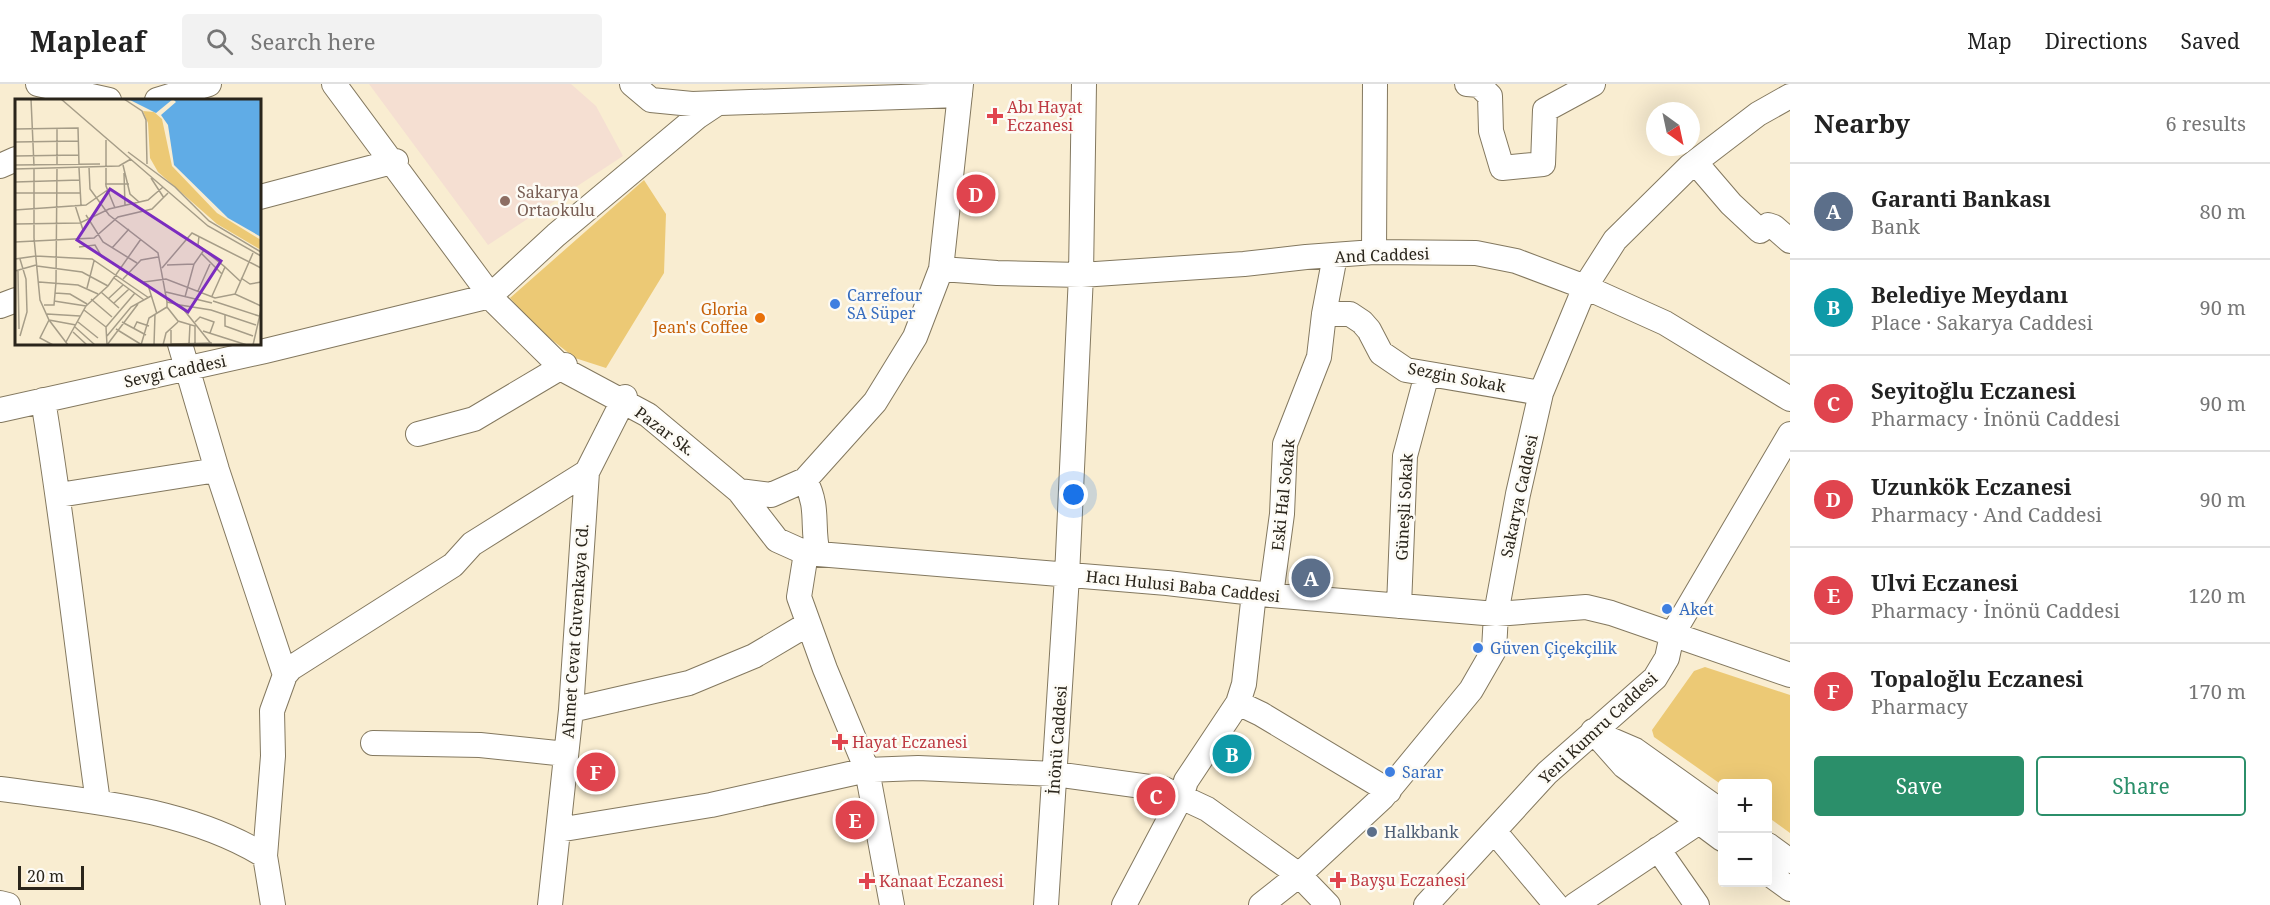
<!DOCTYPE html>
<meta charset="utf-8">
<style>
:root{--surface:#fff;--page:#f2f2f2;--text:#222;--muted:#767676;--line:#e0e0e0;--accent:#2b8f6a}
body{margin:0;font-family:"Noto Serif",serif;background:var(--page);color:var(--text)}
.controls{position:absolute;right:18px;bottom:18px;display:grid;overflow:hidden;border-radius:6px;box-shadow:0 6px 24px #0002}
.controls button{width:54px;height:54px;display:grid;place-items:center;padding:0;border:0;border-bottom:2px solid var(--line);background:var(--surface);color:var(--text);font:30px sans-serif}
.compass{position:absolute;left:1646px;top:18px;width:54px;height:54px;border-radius:50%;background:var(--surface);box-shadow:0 6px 24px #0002;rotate:147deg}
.scale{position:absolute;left:18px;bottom:15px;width:66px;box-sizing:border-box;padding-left:6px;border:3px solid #2a251b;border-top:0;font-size:16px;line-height:21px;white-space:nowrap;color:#2a251b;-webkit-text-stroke:4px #fdfbf5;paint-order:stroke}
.you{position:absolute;left:1074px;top:411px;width:21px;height:21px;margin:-15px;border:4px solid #fff;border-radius:50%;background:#1a73e8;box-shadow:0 0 0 9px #1a73e833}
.badge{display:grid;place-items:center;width:39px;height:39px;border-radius:50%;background:var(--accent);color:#fff;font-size:20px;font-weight:700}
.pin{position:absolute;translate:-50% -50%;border:3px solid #fff;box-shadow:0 2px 6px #0006}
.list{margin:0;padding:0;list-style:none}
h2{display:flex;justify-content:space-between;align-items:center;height:78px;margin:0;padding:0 24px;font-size:26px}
h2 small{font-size:20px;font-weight:400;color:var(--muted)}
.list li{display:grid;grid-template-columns:39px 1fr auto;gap:18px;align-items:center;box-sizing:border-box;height:96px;padding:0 24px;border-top:2px solid var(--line)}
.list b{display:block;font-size:22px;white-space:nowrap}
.list p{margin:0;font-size:20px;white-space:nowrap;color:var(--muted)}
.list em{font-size:20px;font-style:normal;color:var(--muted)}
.actions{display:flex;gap:12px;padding:18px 24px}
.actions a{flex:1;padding:14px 0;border:2px solid var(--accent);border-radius:6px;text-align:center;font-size:21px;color:var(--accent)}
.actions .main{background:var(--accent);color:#fff}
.icon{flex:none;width:33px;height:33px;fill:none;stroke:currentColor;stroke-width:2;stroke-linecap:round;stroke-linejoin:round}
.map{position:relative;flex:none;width:1790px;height:821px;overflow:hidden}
header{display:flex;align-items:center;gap:36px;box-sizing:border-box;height:84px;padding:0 30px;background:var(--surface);border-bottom:2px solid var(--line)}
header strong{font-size:28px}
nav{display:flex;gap:33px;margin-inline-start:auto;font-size:21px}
.search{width:420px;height:54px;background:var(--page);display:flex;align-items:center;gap:15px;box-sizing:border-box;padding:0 21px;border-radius:6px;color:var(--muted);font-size:22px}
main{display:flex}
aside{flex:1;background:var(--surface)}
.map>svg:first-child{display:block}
</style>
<header>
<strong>Mapleaf</strong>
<div class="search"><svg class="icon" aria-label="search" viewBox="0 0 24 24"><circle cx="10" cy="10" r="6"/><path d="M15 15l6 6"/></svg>Search here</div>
<nav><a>Map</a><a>Directions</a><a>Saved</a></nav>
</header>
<main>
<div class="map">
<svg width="1790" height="821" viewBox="0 0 1790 821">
<rect width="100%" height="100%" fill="#f9edd1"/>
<path fill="#f5dfd2" d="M369,0H571L596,22L623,72L488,161Z"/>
<path fill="#ecc975" d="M644,96L666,130L664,189L606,284L575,274L538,245L510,214Z
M1705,583L1790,611V749L1768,733V700H1722V701L1654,653L1652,646L1694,587Z"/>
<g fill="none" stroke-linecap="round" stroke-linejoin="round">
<defs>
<path id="minor" d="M38,0L109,16
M334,0L496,219L564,286L648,331L739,407L777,456L806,469L1167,499L1271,511L1496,530L1586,523L1611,529L1790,591
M632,0L651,16L692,20L960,11
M1467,0L1479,1L1490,12L1491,47L1502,84L1543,80L1545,26L1593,0
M157,16L209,0
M1695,78L1731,120L1760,147L1768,141L1774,143L1790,157
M0,82L16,75
M260,113L396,77
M1374,168L1375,0
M941,185L997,189L1081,191L1244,180L1306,173L1374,168L1476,169L1516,177L1585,203L1665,239L1790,315
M0,222L16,216
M1324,230H1350L1362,238L1369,246L1381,269L1406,286L1541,309
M180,260L217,386L285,591
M43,316C65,449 79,584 98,718
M0,326L265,267L490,212L556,151L697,33L718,19
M418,350L474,335L565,281
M805,396C820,425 811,442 818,470
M739,407L771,411L805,396L875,318L915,253L941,185L961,0
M59,411L217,386
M806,469L799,513L825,585L867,686L892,821
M1271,511L1282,430L1285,360L1319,273L1324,230L1335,172
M1399,522L1405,372L1427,290
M1238,619L1244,600L1254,509
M571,626L689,599L754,572L808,540
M1593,647L1624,682L1722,755
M1600,651L1635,666L1722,728
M373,659L480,661L566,670
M0,705C89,717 187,724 265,772
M558,746L711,721L867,686L918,684L1055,690L1164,705L1207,725L1299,791L1328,821
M1494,747L1556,821
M1768,761L1790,777
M1658,765L1697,821
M1768,789L1790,805
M0,819L8,821
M273,821L265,772L273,672L272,627L285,591L291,584L453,481L472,460L587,388
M550,821L571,626L587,388L625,313
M1046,821L1067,492L1081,191L1084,0
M1124,821L1181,713L1186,697L1238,619L1261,630L1389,707
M1261,821L1299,791L1382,714L1471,606L1494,566L1496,530L1518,410L1541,309L1585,203L1615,156L1690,82L1758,30L1790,12
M1426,821L1547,689L1655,594L1667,574L1672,551L1790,350
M1575,821L1699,738"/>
</defs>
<use href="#minor" stroke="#83785f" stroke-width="26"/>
<use href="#minor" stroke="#fff" stroke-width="24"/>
</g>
<g fill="#e0444e" stroke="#fdfbf5" stroke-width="2">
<path d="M992 23h6v6h6v6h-6v6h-6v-6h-6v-6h6z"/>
<path d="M837 649h6v6h6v6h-6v6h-6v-6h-6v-6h6z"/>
<path d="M1335 787h6v6h6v6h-6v6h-6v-6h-6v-6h6z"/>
<path d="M864 788h6v6h6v6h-6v6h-6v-6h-6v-6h6z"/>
</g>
<circle fill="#8d6e63" stroke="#fdfbf5" stroke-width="2" cx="505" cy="117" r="6"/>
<g fill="#3f7fe0" stroke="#fdfbf5" stroke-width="2">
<circle cx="835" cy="220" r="6"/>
<circle cx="1667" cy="525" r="6"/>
<circle cx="1478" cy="564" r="6"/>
<circle cx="1390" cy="688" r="6"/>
</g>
<circle fill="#e8710a" stroke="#fdfbf5" stroke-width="2" cx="760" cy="234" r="6"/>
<circle fill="#5c6f8a" stroke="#fdfbf5" stroke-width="2" cx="1372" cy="748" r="6"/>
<g text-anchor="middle" stroke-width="5" stroke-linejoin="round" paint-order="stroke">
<g font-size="16" fill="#be3a42" stroke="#fdfbf5" text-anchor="start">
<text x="1007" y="29">Abı Hayat<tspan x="1007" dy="18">Eczanesi</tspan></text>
<text x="852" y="664">Hayat Eczanesi</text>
<text x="1350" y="802">Bayşu Eczanesi</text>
<text x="879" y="803">Kanaat Eczanesi</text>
</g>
<g font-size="16" fill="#785e54" stroke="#fdfbf5" text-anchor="start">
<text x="517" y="114">Sakarya<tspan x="517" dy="18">Ortaokulu</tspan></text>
</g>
<g font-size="16" fill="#2a251b" stroke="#fdfbf5">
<text transform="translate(1382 171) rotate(-2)" y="6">And Caddesi</text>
<text transform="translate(175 287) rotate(-12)" y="6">Sevgi Caddesi</text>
<text transform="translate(1457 293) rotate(11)" y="6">Sezgin Sokak</text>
<text transform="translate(665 347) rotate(37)" y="6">Pazar Sk.</text>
<text transform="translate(1283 411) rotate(-84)" y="6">Eski Hal Sokak</text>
<text transform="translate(1519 412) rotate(-78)" y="6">Sakarya Caddesi</text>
<text transform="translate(1404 423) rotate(-87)" y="6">Güneşli Sokak</text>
<text transform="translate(1183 502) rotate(6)" y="6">Hacı Hulusi Baba Caddesi</text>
<text transform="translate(575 547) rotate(-86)" y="6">Ahmet Cevat Guvenkaya Cd.</text>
<text transform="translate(1598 644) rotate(-43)" y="6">Yeni Kumru Caddesi</text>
<text transform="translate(1057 656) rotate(-86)" y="6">İnönü Caddesi</text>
</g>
<g font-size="16" fill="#366cbe" stroke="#fdfbf5" text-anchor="start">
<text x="847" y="217">Carrefour<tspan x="847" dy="18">SA Süper</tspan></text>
<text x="1679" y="531">Aket</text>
<text x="1490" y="570">Güven Çiçekçilik</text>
<text x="1402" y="694">Sarar</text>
</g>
<g font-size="16" fill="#c56008" stroke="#fdfbf5" text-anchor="end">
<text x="748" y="231">Gloria<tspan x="748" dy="18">Jean's Coffee</tspan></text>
</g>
<g font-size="16" fill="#4e5e75" stroke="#fdfbf5" text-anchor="start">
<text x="1384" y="754">Halkbank</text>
</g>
</g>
<g transform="translate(15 15)">
<rect width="246" height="246" fill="#f9edd1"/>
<path d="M128,12L139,13L147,20L157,67L202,114L246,141V151L202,125L143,73L135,59L133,24Z" fill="#ecc975"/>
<path d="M113,0H158L141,14ZM158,0H246V138L213,119L159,66L153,26L146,16L161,3Z" fill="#60ace6"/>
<path fill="none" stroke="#a69d88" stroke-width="1.5" d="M16,0L19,67M46,0L193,127L246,157M109,0L127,12L131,21L132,65M42,29V65M0,30L63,29L64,65M91,41V87L100,109M0,43L64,42M113,53L160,88L194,122L246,153M0,57L64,56M0,66L85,65M108,66L115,95L124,103M74,68L75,90L94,116L143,154L152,203M64,69L66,106M0,70L104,67L116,60M19,70V139L25,201L34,221L53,246M109,74L110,107M136,79L149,99M0,83L65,81M90,85H114M0,94H65M60,106L68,131M0,111L71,106L94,90M71,116L88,143L122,164M0,125L65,124L94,110L133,101L148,88M184,137L183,146L210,168L197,197M0,143L79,139L103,118L137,110L153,94M64,148L80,146L87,158M97,149L114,130M187,155L207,175M0,160L21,157L77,160L134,199M5,160L11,180L12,213L5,237M152,166L179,165M22,167L67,173L93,187M210,168L225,182M147,169L177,134L246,169M0,172L21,166M3,172L4,230M114,174L133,186L142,215M99,179L129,201M226,179L235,185L246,183M108,180L126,161L143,158M24,183L63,186L83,195M129,183L151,180L200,199L220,195L246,207M72,189L79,162M183,192L195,165M86,193L104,209M151,193L197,204M40,194L55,195L72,205M220,195L238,154M170,198L179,165L189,151M76,200L97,218M93,200L108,186M39,202L71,207M198,202L244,217M152,203L165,206L197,246M99,204L114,190M29,206H39L41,183L42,69M165,206L196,211L241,226M152,208L163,222L180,227V246M69,211L91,228M32,215L65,217M210,216V227L238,237M34,221L25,239L38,246M34,221L61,226M63,223L83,239M107,223L131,236M180,223L185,218L199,223L195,234M60,228L80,246M119,229L122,223L134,227M101,230L127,246M156,231V245L197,244M188,232L232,246M58,233L72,246M92,237L116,208L136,197M51,243L71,207L93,187L126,140M174,245L175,225M92,246L91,228L120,194M92,246L123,205M126,246L134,219L152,208V203M139,246L140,215M148,246L151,234L163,223M238,246L246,211"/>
<path fill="#7b2cbf" fill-opacity="0.15" stroke="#7b2cbf" stroke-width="3" d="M95,90L206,162L173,213L62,141Z"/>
<rect width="246" height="246" fill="none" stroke="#2a251b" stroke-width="3"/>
</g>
</svg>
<div class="controls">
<button>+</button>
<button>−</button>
</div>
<svg class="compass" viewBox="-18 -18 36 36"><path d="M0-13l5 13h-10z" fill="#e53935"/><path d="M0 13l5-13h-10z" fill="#767676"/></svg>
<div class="scale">20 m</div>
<div class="you"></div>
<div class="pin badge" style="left:1311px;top:494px;background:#5c6f8a">A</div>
<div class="pin badge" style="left:1232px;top:670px;background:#0f9aa8">B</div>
<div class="pin badge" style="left:1156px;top:712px;background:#e0444e">C</div>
<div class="pin badge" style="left:976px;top:110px;background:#e0444e">D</div>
<div class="pin badge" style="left:855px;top:736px;background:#e0444e">E</div>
<div class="pin badge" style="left:596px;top:688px;background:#e0444e">F</div>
</div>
<aside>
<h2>Nearby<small>6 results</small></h2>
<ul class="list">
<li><span class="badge" style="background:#5c6f8a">A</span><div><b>Garanti Bankası</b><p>Bank</p></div><em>80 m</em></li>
<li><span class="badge" style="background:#0f9aa8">B</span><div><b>Belediye Meydanı</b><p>Place · Sakarya Caddesi</p></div><em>90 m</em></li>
<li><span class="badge" style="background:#e0444e">C</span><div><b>Seyitoğlu Eczanesi</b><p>Pharmacy · İnönü Caddesi</p></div><em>90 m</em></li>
<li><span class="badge" style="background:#e0444e">D</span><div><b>Uzunkök Eczanesi</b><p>Pharmacy · And Caddesi</p></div><em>90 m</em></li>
<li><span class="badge" style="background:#e0444e">E</span><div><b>Ulvi Eczanesi</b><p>Pharmacy · İnönü Caddesi</p></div><em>120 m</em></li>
<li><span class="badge" style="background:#e0444e">F</span><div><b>Topaloğlu Eczanesi</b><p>Pharmacy</p></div><em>170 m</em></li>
</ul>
<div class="actions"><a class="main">Save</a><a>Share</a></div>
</aside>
</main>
